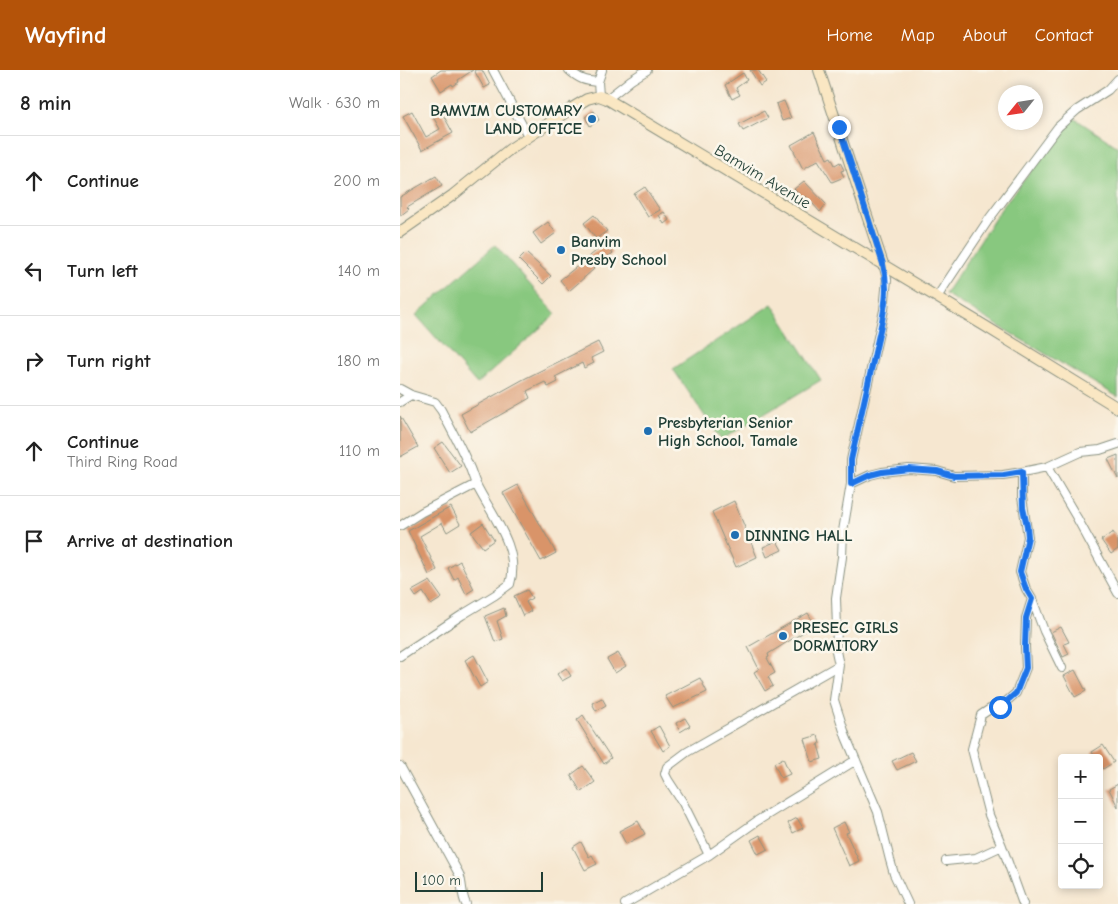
<!DOCTYPE html>
<meta charset="utf-8">
<style>
:root{--surface:#fff;--page:#f2f2f2;--text:#222;--muted:#767676;--line:#e0e0e0;--accent:#b45309}
body{margin:0;font-family:"Comic Neue",sans-serif;background:var(--page);color:var(--text)}
.controls{position:absolute;right:15px;bottom:15px;display:grid;overflow:hidden;border-radius:5px;box-shadow:0 2px 8px #0003}
.controls button{width:45px;height:45px;display:grid;place-items:center;padding:0;border:0;border-bottom:1px solid var(--line);background:var(--surface);color:var(--text);font:25px sans-serif}
.compass{position:absolute;left:598px;top:15px;width:45px;height:45px;border-radius:50%;background:var(--surface);box-shadow:0 2px 8px #0003;rotate:240deg}
.scale{position:absolute;left:15px;bottom:12px;width:128px;box-sizing:border-box;padding-left:5px;border:2px solid #1f3d34;border-top:0;font-size:14px;line-height:18px;white-space:nowrap;color:#1f3d34;-webkit-text-stroke:4px #fbf7ec;paint-order:stroke}
.stop{position:absolute;width:15px;height:15px;margin:-11px;border:4px solid #1a73e8;border-radius:50%;background:#fff}
.stop.end{background:#1a73e8;border-color:#fff;box-shadow:0 1px 5px #0008}
.list{margin:0;padding:0;list-style:none}
h2{display:flex;justify-content:space-between;align-items:center;height:65px;margin:0;padding:0 20px;font-size:21px}
h2 small{font-size:16px;font-weight:400;color:var(--muted)}
.list li{display:grid;grid-template-columns:32px 1fr auto;gap:15px;align-items:center;box-sizing:border-box;height:90px;padding:0 20px;border-top:1px solid var(--line)}
.list b{display:block;font-size:19px;white-space:nowrap}
.list p{margin:0;font-size:16px;white-space:nowrap;color:var(--muted)}
.list em{font-size:16px;font-style:normal;color:var(--muted)}
.icon{flex:none;width:28px;height:28px;fill:none;stroke:currentColor;stroke-width:2;stroke-linecap:round;stroke-linejoin:round}
.map{position:relative;flex:none;width:718px;height:834px;overflow:hidden}
header{display:flex;align-items:center;gap:30px;box-sizing:border-box;height:70px;padding:0 25px;background:var(--accent);color:#fff}
header strong{font-size:24px}
nav{display:flex;gap:28px;margin-inline-start:auto;font-size:18px}
main{display:flex}
aside{flex:1;background:var(--surface)}
.map>svg:first-child{display:block}
</style>
<header>
<strong>Wayfind</strong>
<nav><a>Home</a><a>Map</a><a>About</a><a>Contact</a></nav>
</header>
<main>
<aside>
<h2>8 min<small>Walk · 630 m</small></h2>
<ul class="list">
<li><svg class="icon" aria-label="ahead" viewBox="0 0 24 24"><path d="M12 20V5M6 11l6-6 6 6"/></svg><div><b>Continue</b></div><em>200 m</em></li>
<li><svg class="icon" aria-label="left" viewBox="0 0 24 24"><path d="M17 20v-9H6M10 6l-5 5 5 5"/></svg><div><b>Turn left</b></div><em>140 m</em></li>
<li><svg class="icon" aria-label="right" viewBox="0 0 24 24"><path d="M7 20v-9h11M14 6l5 5-5 5"/></svg><div><b>Turn right</b></div><em>180 m</em></li>
<li><svg class="icon" aria-label="ahead" viewBox="0 0 24 24"><path d="M12 20V5M6 11l6-6 6 6"/></svg><div><b>Continue</b><p>Third Ring Road</p></div><em>110 m</em></li>
<li><svg class="icon" aria-label="arrive" viewBox="0 0 24 24"><path d="M6 21V4h12l-3 4 3 4H6"/></svg><div><b>Arrive at destination</b></div></li>
</ul>
</aside>
<div class="map">
<svg width="718" height="834" viewBox="0 0 718 834">
<rect width="100%" height="100%" fill="#fbf7ec"/>
<filter id="ink" filterUnits="userSpaceOnUse"><feTurbulence type="fractalNoise" baseFrequency=".02" numOctaves="2"/><feDisplacementMap in="SourceGraphic" scale="10" xChannelSelector="R" yChannelSelector="G"/><feConvolveMatrix kernelMatrix="1 2 1 2 8 2 1 2 1" color-interpolation-filters="sRGB"/></filter>
<filter id="wash" filterUnits="userSpaceOnUse"><feTurbulence type="fractalNoise" baseFrequency=".0096" numOctaves="4" result="noise"/><feDisplacementMap in="SourceGraphic" scale="20" xChannelSelector="R" yChannelSelector="G"/><feGaussianBlur stdDeviation="1.12" result="paint"/><feColorMatrix in="noise" values="0 0 0 0 0 0 0 0 0 0 0 0 0 0 0 0 0 1.4 0 .05"/><feComposite in="paint" operator="in"/></filter>
<g filter="url(#wash)">
<rect width="100%" height="100%" fill="#f6e7d0"/>
<path fill="#88c87f" stroke="#54825a" d="M674,48L718,77V327L545,224L603,136Z
M95,175L156,244L77,314L16,245Z
M372,234L421,310L321,370L273,299Z"/>
<g id="blocks">
<path fill="#d99469" d="M41,0H73L58,10L59,12L53,16L52,14L41,21L32,6Z
M74,0H82L90,15L84,18Z
M350,0H358L366,12L360,16Z
M343,3L347,10L336,18L340,25L332,29L325,15Z
M384,31L391,48L382,51L376,34Z
M12,41L26,67L40,59L32,45L41,41L53,63L22,80L3,46Z
M194,41L199,50L190,56L185,47Z
M364,41L368,48L343,61L339,54Z
M414,62L427,89L431,87L435,95L440,92L444,100L441,101L444,107L432,112L418,90L403,99L391,75Z
M36,106L42,116L7,137L9,139L0,146V127Z
M404,111L426,134L420,142L406,126L403,128L394,119Z
M245,117L260,140L248,147L234,124Z
M264,142L269,150L264,154L259,145Z
M194,145L207,161L196,169L184,153Z
M148,152L156,163L141,174L133,163Z
M206,173L213,183L193,198L194,199L169,221L160,210Z
M126,183L151,206L143,214L119,190Z
M198,272L203,282L191,288L194,293L184,298L182,293L155,307L158,312L148,317L145,312L127,321L130,328L70,362L61,344L122,310Z
M0,346L18,377L0,387Z
M43,372L61,396L50,403L34,378Z
M718,385V409L708,389Z
M118,415L156,483L141,491L103,423Z
M334,431L357,487L336,497L312,442Z
M51,437L60,454L47,462L42,453L20,466L37,500L29,505L8,461Z
M83,453L94,470L83,478L71,462Z
M713,462L718,470V479L711,484L701,470Z
M377,471L382,480L367,487L363,477Z
M60,491L74,519L66,524L58,507L54,510L48,498Z
M30,511L42,528L31,535L23,522L16,527L12,521Z
M127,520L132,528L126,532L131,541L123,546L114,526Z
M104,538L106,546L97,551L103,569L95,572L85,546Z
M408,543L415,555L368,584L369,587L367,588L375,603L368,607L373,616L365,621L354,602L359,599L348,577Z
M661,557L669,572L664,574L669,584L663,587L651,562Z
M218,583L226,596L215,603L207,589Z
M74,585L88,612L80,617L65,590Z
M166,598L171,606L162,611L157,604Z
M675,600L686,621L675,627L664,606Z
M300,608L307,622L273,638L265,626Z
M202,628L206,635L196,641L192,633Z
M183,645L211,688L204,694L177,650Z
M285,648L290,656L280,662L276,653Z
M259,656L270,676L263,681L251,661Z
M418,665L420,674L418,675L422,689L412,692L405,669Z
M703,675L714,692L703,699L699,693V688H696L692,682Z
M511,682L516,691L497,700L492,691Z
M383,688L390,704L381,708L374,693Z
M183,696L195,712L181,722L171,705Z
M718,714V737L709,719Z
M397,748L403,758L393,763L388,753Z
M238,751L245,764L226,774L219,761Z
M444,752L449,762L446,763L459,791L449,796L432,758Z
M360,765L368,779L358,784L351,770Z
M181,772L189,787L192,785L197,794L185,800L173,777Z"/>
</g>
</g>
<g filter="url(#ink)">
<use href="#blocks" fill-opacity="0" stroke="#8a9282" stroke-width="1"/>
<g fill="none" stroke-linecap="round" stroke-linejoin="round">
<defs>
<path id="street" d="M93,0L128,66
M169,0C179,9 185,11 198,12
M199,26L198,12L202,0
M207,29L231,10L247,0
M483,194L487,209L484,240L451,390V414L443,461L442,487L436,528L437,559L436,581L439,595L434,630L446,667L478,742L490,790L494,804L508,834
M537,227L589,149L658,57L677,40L708,20L718,9
M0,319L11,325L35,332L41,340C51,359 61,377 69,396C72,402 73,408 76,414C91,445 121,478 110,514L95,525L62,545L0,586
M0,332L11,325
M647,397L677,448L718,523
M622,402V427L628,467L620,502L626,519L632,529L644,561L662,598
M451,414L470,405L482,402L509,399L537,401L554,406L603,405L622,402L647,397L680,382L700,380L718,374
M0,456L22,442L76,414
M0,696L59,804C63,814 61,825 66,834
M602,776L589,745L572,679L581,645L590,639L600,637L616,623L626,598L625,577L626,548L632,529
M309,785L283,733L268,710L265,704L267,697L287,682L439,595
M546,791L576,788L602,776L623,834
M225,834L309,785L357,751L456,690"/>
<path id="secondary" d="M419,0L483,194
M0,162L53,125L110,79L172,38L187,29L199,26L207,29L585,256L718,338"/>
</defs>
<use href="#street" stroke="#8a9282" stroke-width="10"/>
<use href="#secondary" stroke="#8a9282" stroke-width="12"/>
<use href="#street" stroke="#fff" stroke-width="8"/>
<use href="#secondary" stroke="#fae7c3" stroke-width="10"/>
</g>
</g>
<g fill="none" stroke-linecap="round" stroke-linejoin="round" filter="url(#ink)">
<path stroke="#1a73e8" stroke-width="6" d="M439,57L483,194C488,215 486,230 482,251L451,390V414L470,405L482,402L509,399L537,401L554,406L604,405L622,402L623,438L627,456L628,467L620,502L626,519L632,529L626,548L625,577L626,598L616,623L600,637"/>
</g>
<g fill="#1f6fb2" stroke="#fbf7ec" stroke-width="2">
<circle cx="192" cy="49" r="5"/>
<circle cx="161" cy="180" r="5"/>
<circle cx="248" cy="361" r="5"/>
<circle cx="335" cy="465" r="5"/>
<circle cx="383" cy="566" r="5"/>
</g>
<g text-anchor="middle" stroke-width="5" stroke-linejoin="round" paint-order="stroke">
<g font-size="16" font-weight="bold" fill="#1f3d34" stroke="#fbf7ec" text-anchor="start">
<text x="182" y="46" text-anchor="end">BAMVIM CUSTOMARY<tspan x="182" dy="18">LAND OFFICE</tspan></text>
<text x="171" y="177">Banvim<tspan x="171" dy="18">Presby School</tspan></text>
<text x="258" y="358">Presbyterian Senior<tspan x="258" dy="18">High School, Tamale</tspan></text>
<text x="345" y="471">DINNING HALL</text>
<text x="393" y="563">PRESEC GIRLS<tspan x="393" dy="18">DORMITORY</tspan></text>
</g>
<g font-size="16" fill="#1f3d34" stroke="#fbf7ec">
<text transform="translate(363 106) rotate(31)" y="6">Bamvim Avenue</text>
</g>
</g>
</svg>
<div class="controls">
<button>+</button>
<button>−</button>
<button><svg class="icon" aria-label="locate" viewBox="0 0 24 24"><circle cx="12" cy="12" r="6"/><path d="M12 2v4M12 18v4M2 12h4M18 12h4"/></svg></button>
</div>
<svg class="compass" viewBox="-18 -18 36 36"><path d="M0-13l5 13h-10z" fill="#e53935"/><path d="M0 13l5-13h-10z" fill="#767676"/></svg>
<div class="scale">100 m</div>
<div class="stop" style="left:600px;top:637px"></div>
<div class="stop end" style="left:439px;top:57px"></div>
</div>
</main>
